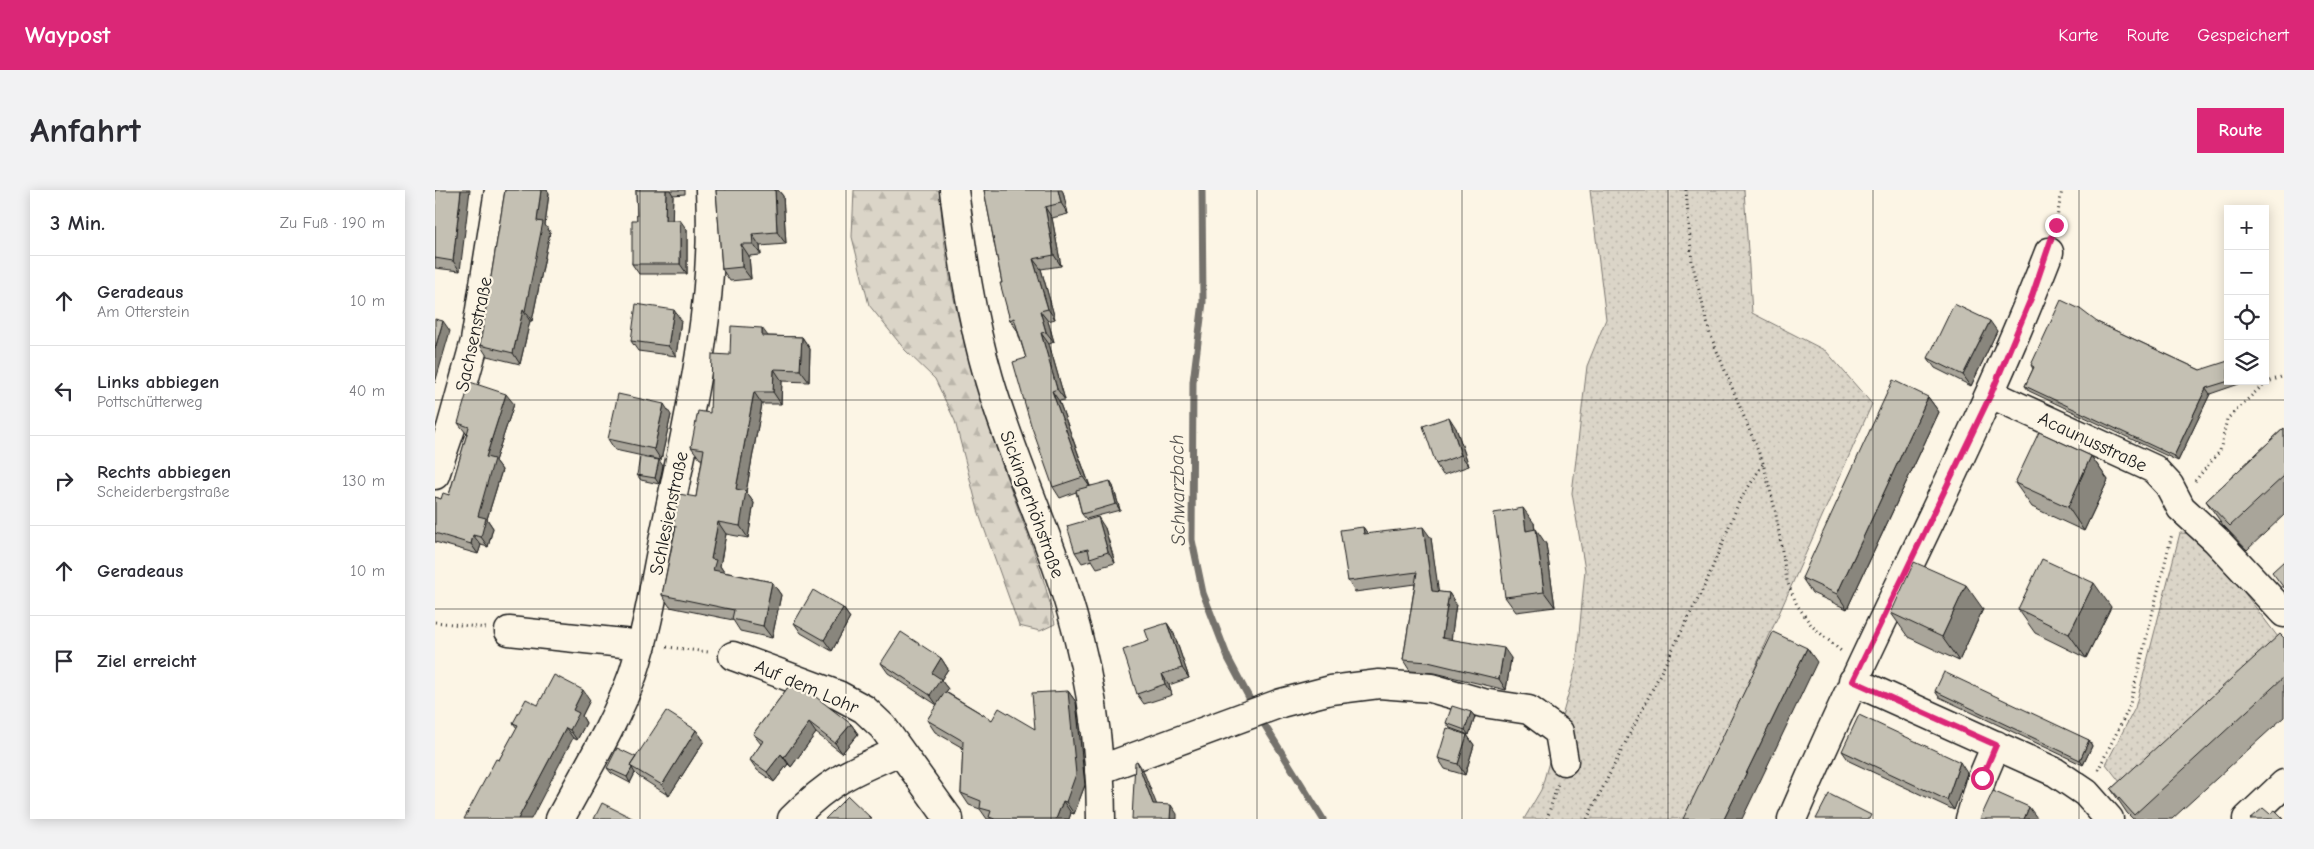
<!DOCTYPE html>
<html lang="de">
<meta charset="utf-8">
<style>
:root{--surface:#fff;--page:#f2f2f3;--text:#2b2b33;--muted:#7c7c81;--line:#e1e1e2;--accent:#db2777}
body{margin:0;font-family:"Comic Neue",sans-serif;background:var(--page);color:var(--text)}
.controls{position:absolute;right:15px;top:15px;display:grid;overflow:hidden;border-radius:0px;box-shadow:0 2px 12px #0003}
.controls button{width:45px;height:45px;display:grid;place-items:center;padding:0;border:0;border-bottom:1px solid var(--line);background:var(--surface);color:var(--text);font:25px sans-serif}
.stop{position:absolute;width:15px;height:15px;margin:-11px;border:4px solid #db2777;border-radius:50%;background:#fff}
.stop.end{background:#db2777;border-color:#fff;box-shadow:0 1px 5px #0008}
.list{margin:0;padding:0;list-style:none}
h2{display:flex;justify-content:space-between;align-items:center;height:65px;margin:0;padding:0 20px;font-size:21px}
h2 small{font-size:16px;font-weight:400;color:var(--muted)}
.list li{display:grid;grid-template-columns:32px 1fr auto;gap:15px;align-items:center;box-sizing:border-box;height:90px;padding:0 20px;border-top:1px solid var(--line)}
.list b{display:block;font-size:19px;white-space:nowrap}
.list p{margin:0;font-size:16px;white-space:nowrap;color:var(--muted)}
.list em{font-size:16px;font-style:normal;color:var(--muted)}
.icon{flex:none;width:28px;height:28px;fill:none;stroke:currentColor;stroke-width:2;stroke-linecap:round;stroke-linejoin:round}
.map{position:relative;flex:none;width:1849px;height:629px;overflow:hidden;border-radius:0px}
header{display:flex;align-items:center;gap:30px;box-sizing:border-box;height:70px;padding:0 25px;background:var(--accent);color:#fff}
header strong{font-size:24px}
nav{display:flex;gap:28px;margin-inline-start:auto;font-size:18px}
.intro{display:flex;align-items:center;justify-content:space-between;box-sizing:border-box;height:120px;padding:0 30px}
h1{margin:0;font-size:35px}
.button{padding:12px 22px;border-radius:0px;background:var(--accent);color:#fff;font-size:18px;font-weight:700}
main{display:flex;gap:30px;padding:0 30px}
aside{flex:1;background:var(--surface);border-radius:0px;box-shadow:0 2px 12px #0003}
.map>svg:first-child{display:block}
</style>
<header>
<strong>Waypost</strong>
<nav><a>Karte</a><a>Route</a><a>Gespeichert</a></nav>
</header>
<div class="intro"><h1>Anfahrt</h1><a class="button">Route</a></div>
<main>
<aside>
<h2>3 Min.<small>Zu Fuß · 190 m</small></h2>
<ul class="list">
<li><svg class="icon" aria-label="ahead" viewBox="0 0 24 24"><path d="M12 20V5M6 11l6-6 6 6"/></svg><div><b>Geradeaus</b><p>Am Otterstein</p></div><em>10 m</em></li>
<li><svg class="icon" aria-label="left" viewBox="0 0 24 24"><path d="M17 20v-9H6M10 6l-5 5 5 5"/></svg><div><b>Links abbiegen</b><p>Pottschütterweg</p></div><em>40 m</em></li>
<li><svg class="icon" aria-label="right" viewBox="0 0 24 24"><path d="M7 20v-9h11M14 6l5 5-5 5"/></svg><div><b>Rechts abbiegen</b><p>Scheiderbergstraße</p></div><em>130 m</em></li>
<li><svg class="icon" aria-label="ahead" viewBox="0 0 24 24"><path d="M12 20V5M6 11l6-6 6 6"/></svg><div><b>Geradeaus</b></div><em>10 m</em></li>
<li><svg class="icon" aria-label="arrive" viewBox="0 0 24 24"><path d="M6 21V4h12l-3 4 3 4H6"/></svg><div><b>Ziel erreicht</b></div></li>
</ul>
</aside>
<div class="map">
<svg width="1849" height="629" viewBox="0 0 1849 629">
<defs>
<pattern id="grass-dots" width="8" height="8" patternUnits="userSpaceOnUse" patternTransform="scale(1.25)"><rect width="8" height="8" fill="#dbd5c8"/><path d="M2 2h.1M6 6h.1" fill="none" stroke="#bbb6ab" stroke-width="1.8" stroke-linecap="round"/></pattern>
<pattern id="forest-firs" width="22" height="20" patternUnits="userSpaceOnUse" patternTransform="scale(1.25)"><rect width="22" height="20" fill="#dbd5c8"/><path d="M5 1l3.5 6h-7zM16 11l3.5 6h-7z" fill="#bbb6ab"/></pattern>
</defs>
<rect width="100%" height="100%" fill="#fcf5e5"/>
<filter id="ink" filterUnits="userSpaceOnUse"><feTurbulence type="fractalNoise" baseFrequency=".02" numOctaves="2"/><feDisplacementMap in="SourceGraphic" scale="10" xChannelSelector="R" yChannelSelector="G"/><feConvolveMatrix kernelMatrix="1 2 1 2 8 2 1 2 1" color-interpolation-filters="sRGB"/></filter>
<g filter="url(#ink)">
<path fill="url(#grass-dots)" stroke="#7c7872" d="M1155,0H1309L1317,123L1391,161L1437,214L1253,629H1089L1106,600L1141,477L1150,380L1137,303L1152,176L1171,129Z
M1745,343L1765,344L1849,455L1695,605L1671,574L1700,518Z"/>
<path fill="url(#forest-firs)" stroke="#7c7872" d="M419,0H505C509,97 538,191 570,283C588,333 609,382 620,434L605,441L584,436L544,324L520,231L500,189L470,160L434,115L417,47Z"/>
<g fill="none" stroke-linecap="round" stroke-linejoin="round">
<path stroke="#75726c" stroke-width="7" d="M767,0L768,112L758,192L757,350L768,403L793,468L819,517
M824,526L888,629"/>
<defs>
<path id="minor" d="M1556,204L1719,279L1734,295L1746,318L1781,350L1849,423
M0,285L16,238L40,151L64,0
M74,441L207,455
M298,466L403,505L429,519L448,537L514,629
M1418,491L1620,582L1651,603L1674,629
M664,580L846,513L896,500L944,494L996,498L1048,513L1094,520L1124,542L1129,571
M125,629C150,582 180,534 198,484C214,435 221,383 232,332C255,223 281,113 275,0
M357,629C394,591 417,581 465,561
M1357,629C1438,438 1539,256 1614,62
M1535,629L1547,588L1561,555
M1812,629L1849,594"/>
<path id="major" d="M519,0C527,63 536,128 554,189C579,275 620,356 642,442C658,504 666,565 666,629"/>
</defs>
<use href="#minor" stroke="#1c1c1c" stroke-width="31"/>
<use href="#major" stroke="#1c1c1c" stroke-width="31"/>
<path stroke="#1c1c1c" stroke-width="3" stroke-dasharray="1 4" stroke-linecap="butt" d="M1251,0L1257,72L1275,144L1328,273L1340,319L1352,391L1362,415L1377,436L1406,461
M1620,39L1627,0
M1760,291L1785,261L1792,229L1830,193L1849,186
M0,432L51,438
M232,457L273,462
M1663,580L1694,518L1737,344
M1112,629L1123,593
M1152,629L1271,393L1304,312L1328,274"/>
<use href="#minor" stroke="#fcf5e5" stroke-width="28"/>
<use href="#major" stroke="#fcf5e5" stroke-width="28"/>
</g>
<path fill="#a9a59a" stroke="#1c1c1c" d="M0,0L25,81L0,78Z
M70,0H112L114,3L110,35L115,42L97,131H95L85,174L52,166L45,155Z
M201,0H250V4L238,5L237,30L252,40V84H204L197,74L202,30Z
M281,0H343L348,6L351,54L325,56L326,65L314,66L316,89L295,91L287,79Z
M549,0L628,2L633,24L617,28L626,76L606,79L620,129L613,131L619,152L614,154L630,210L624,211L655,296H678L685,320L651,329L647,324L641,302L625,308L618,297L591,168L582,140L575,130L567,93Z
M246,130L241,166L203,161L196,151Z
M1662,132L1765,180L1793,191H1803L1804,194L1775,204L1743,271L1594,201L1590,196L1598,179L1596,175Z
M1562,141L1536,196L1500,178L1493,168Z
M333,146L367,147L375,159L374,192L347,191L346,214H327L311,302L319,313L313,348L291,344L285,376L289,382L337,392L346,405L337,448L305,441L298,430L235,417L227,405L240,338L238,335L261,307L267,269H265L256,257L275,223L295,165Z
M1493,207L1504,222L1412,419L1377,403L1367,388Z
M79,214L60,271L67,280L52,329L58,338L53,357L46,355L43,364L0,352V307L6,309L14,305L32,244L31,243L23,233Z
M236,225L226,270L180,260L173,249Z
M1021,238L1034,276L1008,285L1001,274Z
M1849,238V325L1812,360L1788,335L1771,311Z
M1656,266L1673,290L1649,341L1597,317L1580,293Z
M228,276L224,294L206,290L202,285Z
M1099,333L1100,340L1111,354L1120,417L1081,422L1070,407Z
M928,337L933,344L996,348L1003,402L1014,403L1021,414L1016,449L1076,468L1071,500L1000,483L975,481L968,470L980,394L920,402L913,391Z
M670,338L680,373L662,378L657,370L647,373L640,362Z
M1676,417L1651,468L1600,443L1583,419Z
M408,418L415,428L397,461L366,443L359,433Z
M1548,419L1524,471L1473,447L1456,423Z
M732,433L739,444L754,488L734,495L737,505L709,514L702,504L714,451Z
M1849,448V527L1737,629H1698L1692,623L1676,599Z
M506,468L513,479L506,490L513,499L511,502L557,530L600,539L633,501L641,512L650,595L639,624L636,623L634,629H552L545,619L534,615L526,603L528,558L500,542L492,530L502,515L453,483L446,473Z
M354,496L416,534L423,544L407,563L381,543L356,577L353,574L339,592L322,580L315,570L326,554L318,544Z
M1500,501L1654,550L1657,556L1648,575L1504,507Z
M155,510L147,526L151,533L142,550L138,548L64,570L82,538L78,533L103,515Z
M1036,522L1040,527L1034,545L1015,538L1011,533Z
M261,540L269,551L234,606L203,586L200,583L195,593L176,583L172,578L201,567Z
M1032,545L1039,555L1030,585L1010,579L1003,568Z
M1407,561L1532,583L1519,620L1414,571Z"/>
<path fill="#89867d" stroke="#1c1c1c" d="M26,0H35L25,81L18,71Z
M106,0H112L114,3L110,35L115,42L97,131L90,121Z
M231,0H235L238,5L237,40L230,30Z
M340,0H343L348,6L351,54L342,42Z
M623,0H627L628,2L633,24L626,13Z
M610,17L617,28L626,76L619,65Z
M245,30L252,40V84L245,74Z
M317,44L325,56L326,65L318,54Z
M306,54L314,66L316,89L307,77Z
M598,69L606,79L620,129L613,119Z
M88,120L95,131L85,174L78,163Z
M239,120L246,130L241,166L233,156Z
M605,121L613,131L619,152L611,142Z
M8,131L15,141L0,193V159Z
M1555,131L1562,141L1536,196L1528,185Z
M327,138L336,150L327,146Z
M606,143L614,154L630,210L622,199Z
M367,147L375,159L374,192L365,180Z
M339,179L347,191L346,214L338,202Z
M1771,198L1775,204L1743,271L1739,266Z
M617,201L624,211L655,297L648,287Z
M319,202L327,214L311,302L319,313L313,348L305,336L301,299Z
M71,204L79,214L60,271L67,280L52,329L58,338L53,357L46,347L43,326L51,267Z
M1493,207L1504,222L1412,419L1402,404Z
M229,214L236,225L226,270L219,259Z
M1014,227L1021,238L1034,276L1026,265Z
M1656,266L1673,290L1649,341L1633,317Z
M224,270L228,276L224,294L220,288Z
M675,291L678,296L685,320L681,314Z
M1088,318L1099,333L1102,356L1091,341Z
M663,327L670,338L680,373L673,362Z
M283,332L291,344L285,376L289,382L287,392L278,380L276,369Z
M928,337L936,348L929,344Z
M988,337L996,348L1005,411L997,401Z
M1101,339L1111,354L1120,417L1109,402Z
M38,345L46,355L43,364L36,354Z
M337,392L346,405L337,448L328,436Z
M1659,393L1676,417L1651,468L1634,444Z
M1531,395L1548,419L1524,471L1507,447Z
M1014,403L1021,414L1015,459L1007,448Z
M408,418L415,428L397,461L389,450Z
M732,433L739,444L754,488L747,478Z
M1069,458L1076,468L1071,500L1064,489Z
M1372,458L1382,472L1307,629H1289Z
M506,468L513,479L506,490L513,499L502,515L495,505L497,483Z
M727,484L734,495L737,505L730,494Z
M148,500L155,510L147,526L151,533L142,550L135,540L138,520Z
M633,501L641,512L650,595L639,624L631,612Z
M1036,522L1040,527L1034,545L1030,540Z
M374,533L381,543L356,577L349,567Z
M416,534L423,544L407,563L400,553Z
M131,538L138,548L96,629H83Z
M261,540L269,551L234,606L227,595Z
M1032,545L1039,555L1030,585L1023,574Z
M1654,550L1657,556L1648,575L1645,570Z
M346,564L353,574L339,592L332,582Z
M702,571L708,580L725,623L718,614Z
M1525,572L1532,583L1519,620L1512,610Z
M197,578L200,583L195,593L192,587Z
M628,611L636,623L634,629H621Z
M736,615L742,624V629H735Z
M1594,617L1602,628L1601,629H1589Z"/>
<path fill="#c4c0b3" stroke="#1c1c1c" d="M0,0H26L18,71L0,68Z
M70,0H106L102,31L108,32L90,121L88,120L78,163L45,155Z
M201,0H231L230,30H245V74H197V30H202Z
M281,0H340L342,42L317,44L318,54H306L307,77L287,79Z
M549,0H623L626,13L610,17L619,65L598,69L613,119L605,121L611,142L606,143L622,199L617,201L648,287L618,297L596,235L578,172L591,168L579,128L575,130L565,93H567Z
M1626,110L1645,119L1662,132L1765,180L1793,171V191H1794L1771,198L1739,266L1590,196L1599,177L1596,175Z
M201,114L239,120L233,156L196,151Z
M1519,114L1555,131L1528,185L1493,168Z
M0,129L8,131L0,159Z
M296,136L327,138V146L367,147L365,180L339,179L338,202H319L301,299L311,301L305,336L283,332L276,369L281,370L278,380L337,392L328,436L297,429L299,420L227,405L241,336L238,335L244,304L261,307L269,259L256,257L263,221L275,223L277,164L295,165Z
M1458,190L1493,207L1402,404L1367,388Z
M35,192L71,204L51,267L59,269L43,326L51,328L46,347L38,345L36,354L0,343V307L6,309L8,303L14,305L34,237L23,233Z
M183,204L229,214L219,259L173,249Z
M1014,227L1026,265L1001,274L988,236Z
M1849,238V286L1795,336L1771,311Z
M1604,242L1656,266L1633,317L1580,293Z
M205,267L224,270L220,288L202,285Z
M675,291L681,314L647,324L641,300Z
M1088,318L1091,341L1101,339L1109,402L1070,407L1059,323Z
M663,327L673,362L655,368L653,359L640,362L632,336Z
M928,337L929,344L988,337L997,401L1014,403L1007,448L1069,458L1064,489L993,472L968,470L982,382L913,391L905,340Z
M1607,369L1659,393L1634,444L1583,419Z
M1849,371V398L1837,382Z
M1479,372L1531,395L1507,447L1456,423Z
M378,400L408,418L389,450L359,433Z
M732,433L747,478L727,484L730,494L702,504L688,460L714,451L710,440Z
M466,442L506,468L497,483L506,489L495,505L446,473Z
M1338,442L1372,458L1289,629H1248Z
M1845,444L1849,448V487L1699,625L1676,599Z
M1509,482L1654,550L1645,570L1500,501Z
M119,485L148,500L138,520L144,523L135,540L131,538L83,629H29L61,569L64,570L83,535L78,533L91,509L103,515Z
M354,496L377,504L416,534L400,553L374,533L349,567L346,564L332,582L315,570L328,551L318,544Z
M633,501L641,584L631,612L628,611L621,629H560L554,627L556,621L545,618L546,611L526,603L528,551L492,530L510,502L557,530L564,518L600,539L597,503Z
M1017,516L1036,522L1030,540L1011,533Z
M231,521L261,540L227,595L195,576Z
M1424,525L1525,572L1512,610L1407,561Z
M1012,538L1032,545L1023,574L1003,568Z
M182,558L201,567L195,576L197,578L192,587L172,578Z
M702,571L718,614L736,615L735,629H697L700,572Z
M1558,601L1594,617L1589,629H1545Z
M1394,604L1436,625L1434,629H1381Z
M413,606L437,629H390Z
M167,613L199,629H159Z
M1828,618L1835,624L1840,620L1849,629H1815Z"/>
</g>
<g fill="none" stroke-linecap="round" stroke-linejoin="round" filter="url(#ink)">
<path stroke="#db2777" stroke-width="6" d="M1547,588L1561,555L1418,491L1556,204L1597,106L1621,35"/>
</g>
<path fill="none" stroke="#1c1c1c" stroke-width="1" stroke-opacity="0.55" d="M205,0V629M411,0V629M616,0V629M822,0V629M1027,0V629M1233,0V629M1438,0V629M1644,0V629M0,210H1849M0,419H1849"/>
<g text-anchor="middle" stroke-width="4.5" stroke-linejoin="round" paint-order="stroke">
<g font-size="19" fill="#1c1c1c" stroke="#fcf5e5">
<text transform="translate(38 144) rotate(-78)" y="7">Sachsenstraße</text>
<text transform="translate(1658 251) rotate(25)" y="7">Acaunusstraße</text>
<text transform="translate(598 314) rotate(70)" y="7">Sickingerhöhstraße</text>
<text transform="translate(233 323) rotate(-78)" y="7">Schlesienstraße</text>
<text transform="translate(372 496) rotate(23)" y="7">Auf dem Lohr</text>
</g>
<g font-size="20" font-style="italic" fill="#575551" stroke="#fcf5e5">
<text transform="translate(742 300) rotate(-91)" y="7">Schwarzbach</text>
</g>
</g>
</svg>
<div class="controls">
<button>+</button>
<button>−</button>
<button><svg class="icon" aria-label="locate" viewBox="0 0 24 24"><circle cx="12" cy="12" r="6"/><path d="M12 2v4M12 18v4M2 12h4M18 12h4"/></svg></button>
<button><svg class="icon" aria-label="layers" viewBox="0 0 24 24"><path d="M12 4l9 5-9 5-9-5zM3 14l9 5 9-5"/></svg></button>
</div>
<div class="stop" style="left:1547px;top:588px"></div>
<div class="stop end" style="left:1621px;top:35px"></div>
</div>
</main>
